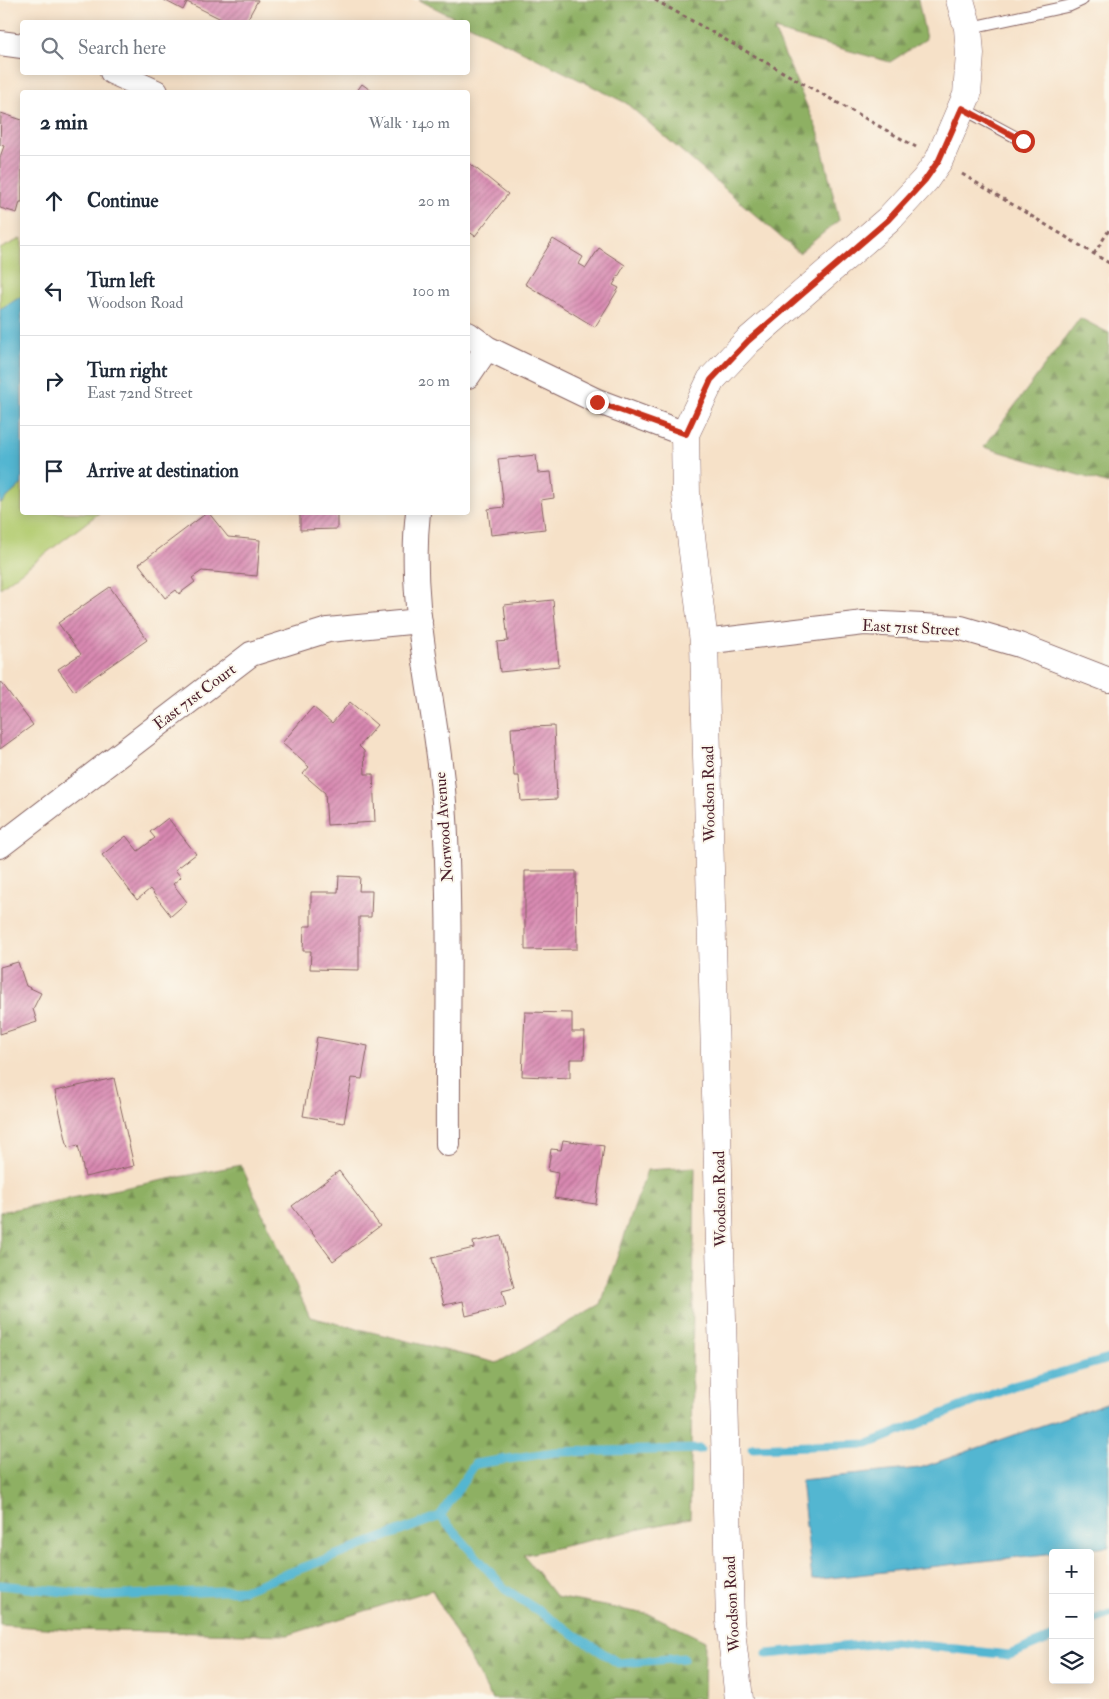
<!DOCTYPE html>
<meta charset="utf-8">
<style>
:root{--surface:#fff;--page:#f6f6f7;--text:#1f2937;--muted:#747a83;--line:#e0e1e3}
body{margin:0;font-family:"IM FELL Double Pica",serif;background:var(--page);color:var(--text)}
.controls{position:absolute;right:15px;bottom:15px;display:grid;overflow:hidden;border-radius:5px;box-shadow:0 2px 12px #0003}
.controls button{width:45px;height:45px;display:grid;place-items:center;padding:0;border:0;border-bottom:1px solid var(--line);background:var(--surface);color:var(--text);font:25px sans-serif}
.stop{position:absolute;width:15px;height:15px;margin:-11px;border:4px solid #c8321e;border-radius:50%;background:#fff}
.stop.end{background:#c8321e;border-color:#fff;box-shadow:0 1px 5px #0008}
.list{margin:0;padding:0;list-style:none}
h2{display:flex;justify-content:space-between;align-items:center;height:65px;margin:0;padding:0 20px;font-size:21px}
h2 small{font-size:16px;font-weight:400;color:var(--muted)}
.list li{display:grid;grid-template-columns:32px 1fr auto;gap:15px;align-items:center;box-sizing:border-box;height:90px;padding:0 20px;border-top:1px solid var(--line)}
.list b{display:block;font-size:19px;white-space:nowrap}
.list p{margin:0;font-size:16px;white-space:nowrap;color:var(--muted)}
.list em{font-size:16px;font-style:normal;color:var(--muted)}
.icon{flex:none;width:28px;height:28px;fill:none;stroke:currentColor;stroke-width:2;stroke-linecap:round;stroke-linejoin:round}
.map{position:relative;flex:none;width:1109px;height:1699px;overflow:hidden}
.search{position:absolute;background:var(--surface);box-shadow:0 2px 12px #0003;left:20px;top:20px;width:450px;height:55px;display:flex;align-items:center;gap:12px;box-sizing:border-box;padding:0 18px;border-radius:5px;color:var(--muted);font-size:19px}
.panel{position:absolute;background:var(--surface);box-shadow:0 2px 12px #0003;left:20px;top:90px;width:450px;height:425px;border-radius:5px}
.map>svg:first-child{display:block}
</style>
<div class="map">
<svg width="1109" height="1699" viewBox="0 0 1109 1699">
<defs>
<pattern id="forest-firs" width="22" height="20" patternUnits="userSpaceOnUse" patternTransform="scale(1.25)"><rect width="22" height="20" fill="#8eb063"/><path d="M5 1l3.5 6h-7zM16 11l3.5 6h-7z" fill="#768f52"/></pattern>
<pattern id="building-hatch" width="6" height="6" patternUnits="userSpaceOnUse" patternTransform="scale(1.25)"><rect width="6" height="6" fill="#d888b1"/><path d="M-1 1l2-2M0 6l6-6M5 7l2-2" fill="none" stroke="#b16f90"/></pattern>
</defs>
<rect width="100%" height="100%" fill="#fbf7ec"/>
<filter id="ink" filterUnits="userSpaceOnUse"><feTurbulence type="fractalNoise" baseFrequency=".02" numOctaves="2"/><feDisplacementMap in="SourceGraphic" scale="10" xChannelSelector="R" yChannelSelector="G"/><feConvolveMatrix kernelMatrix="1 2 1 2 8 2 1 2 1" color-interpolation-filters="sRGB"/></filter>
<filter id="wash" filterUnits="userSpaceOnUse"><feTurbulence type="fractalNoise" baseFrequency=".0096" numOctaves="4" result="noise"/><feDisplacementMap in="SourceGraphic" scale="20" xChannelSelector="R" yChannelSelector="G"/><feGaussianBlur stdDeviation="1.12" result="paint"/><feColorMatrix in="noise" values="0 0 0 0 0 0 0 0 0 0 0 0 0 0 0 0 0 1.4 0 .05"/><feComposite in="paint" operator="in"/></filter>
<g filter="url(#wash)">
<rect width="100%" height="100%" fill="#f6e1c8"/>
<path fill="#b3cc71" stroke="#7e764e" d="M22,238V296L0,309V249Z
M22,484V512L99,513L0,588V504Z"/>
<path fill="url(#forest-firs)" stroke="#6c6847" d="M419,0H918L926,39L890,62L774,30L819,134L839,220L799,253L626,103Z
M1080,318L1109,333V484L984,447Z
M241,1165L310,1317L497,1363L601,1304L647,1170L695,1167L690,1518L524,1555L556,1597L652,1615L705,1641L704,1699H492L432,1590L288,1635L73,1630L0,1625V1212Z"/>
<path fill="#52b6d1" stroke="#4e6a7e" d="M22,296V484L0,504V309Z
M1109,1402V1547L812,1580L801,1480L920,1468Z"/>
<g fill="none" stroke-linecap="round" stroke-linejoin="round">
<path stroke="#52b6d1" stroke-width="9" d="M752,1448L868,1444L1013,1386L1109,1359
M440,1516L475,1464L555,1452L700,1449
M0,1585L104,1596L244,1590L440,1516L505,1589L618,1663L684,1658
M1090,1621L1109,1614
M767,1654L894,1642L1009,1655L1053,1637"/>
</g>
<g id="blocks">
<path fill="url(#building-hatch)" d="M164,0H258L246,22H219L221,19L187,2L183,10Z
M362,84L373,92H356Z
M1,113L22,120V202H20L17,213L0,208V157L4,146L0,145Z
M468,162L508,194L475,236L468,231Z
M553,239L583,257L579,264L586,268L599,248L625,265L613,285L619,288L595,327L525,284Z
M536,455L538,473L551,472L554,498L541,500L545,529L491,535L488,509L504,507L498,459Z
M208,512L228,537L260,540L257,576L202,571L192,578L195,582L179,594L176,590L165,598L139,564Z
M300,512H337V529L300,530Z
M110,587L147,640L74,691L58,669L81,654L58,623Z
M553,600L559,666L500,672L497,642L508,641L504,605Z
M1,682L33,725L0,749V683Z
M350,702L377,725L359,746L364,751L365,774H373L375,822L327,825L325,793L303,774L309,767L282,743L313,707L332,723Z
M554,726L557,799L521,801L519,776H514L511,728Z
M168,818L196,854L175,870L181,877L173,884L187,902L171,916L150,889L137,900L102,855L126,836L138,851L155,838L150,832Z
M525,871H576L577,949L525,950Z
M339,876L360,877L359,891H372L371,917H359V970L310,969L311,951H303L304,926H311V892H338Z
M18,962L26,986L41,993L33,1009L37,1022L0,1034V967Z
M525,1012L572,1013V1032H585L584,1059H570V1078L522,1076Z
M317,1037L368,1046L362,1079L352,1078L344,1123L303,1116Z
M114,1078L134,1166L85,1177L78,1145L68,1148L55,1091Z
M563,1140L604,1146L596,1204L554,1198L558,1173L548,1171L551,1149L561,1150Z
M339,1171L380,1226L333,1261L292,1206Z
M501,1236L514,1288L502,1291L506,1306L466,1316L463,1301L444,1305L432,1258L474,1248L473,1242Z"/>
</g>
</g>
<g filter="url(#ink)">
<use href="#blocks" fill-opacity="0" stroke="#866362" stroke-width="1"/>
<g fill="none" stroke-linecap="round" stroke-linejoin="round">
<defs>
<path id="service" d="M968,28L1069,6L1082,0
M962,108L1023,141"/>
<path id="minor" d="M0,43L22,46
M112,72L156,92
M468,334L487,348L597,401L685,434
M468,376L487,348
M418,512C407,609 437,706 444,802C452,916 447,1030 448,1144
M704,642L864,623L961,628L1019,645L1109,680
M0,846L251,654L328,630L420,621"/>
<path id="tertiary" d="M739,1699L730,1621L704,642L686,495L685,434L711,380L748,341L888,220L925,180L939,160L967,95L970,54L968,28L960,0"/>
</defs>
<use href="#service" stroke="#866362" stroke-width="13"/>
<use href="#minor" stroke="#866362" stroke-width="26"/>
<use href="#tertiary" stroke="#866362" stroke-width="29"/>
<path stroke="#866362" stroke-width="3" stroke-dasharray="4 4" stroke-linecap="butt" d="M655,0L916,147
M962,174L1109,263
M1094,254L1109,230"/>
<use href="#service" stroke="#fff" stroke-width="11"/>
<use href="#minor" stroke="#fff" stroke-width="24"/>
<use href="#tertiary" stroke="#fff" stroke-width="28"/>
</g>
</g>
<g fill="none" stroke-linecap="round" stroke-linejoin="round" filter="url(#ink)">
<path stroke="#c8321e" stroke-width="6" d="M597,402L686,434L711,380L748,341L888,220L925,180L939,160L962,108L1023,141"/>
</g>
<g text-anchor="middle" stroke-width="4" stroke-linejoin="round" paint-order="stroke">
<g font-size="16" fill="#4a1f2b" stroke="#fbf7ec">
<text transform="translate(911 627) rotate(3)" y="6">East 71st Street</text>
<text transform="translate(194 696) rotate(-37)" y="6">East 71st Court</text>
<text transform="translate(708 794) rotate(-91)" y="6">Woodson Road</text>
<text transform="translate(443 827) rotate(-94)" y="6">Norwood Avenue</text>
<text transform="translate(719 1199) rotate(-91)" y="6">Woodson Road</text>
<text transform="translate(731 1604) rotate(-93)" y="6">Woodson Road</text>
</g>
</g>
</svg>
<div class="controls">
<button>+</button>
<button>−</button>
<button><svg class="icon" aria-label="layers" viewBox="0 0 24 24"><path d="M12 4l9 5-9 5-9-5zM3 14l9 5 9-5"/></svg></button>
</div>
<div class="stop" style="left:1023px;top:141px"></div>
<div class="stop end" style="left:597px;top:402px"></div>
<div class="search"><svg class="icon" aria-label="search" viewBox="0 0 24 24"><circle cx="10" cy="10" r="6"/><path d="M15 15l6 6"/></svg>Search here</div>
<section class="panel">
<h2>2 min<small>Walk · 140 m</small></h2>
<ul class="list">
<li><svg class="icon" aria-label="ahead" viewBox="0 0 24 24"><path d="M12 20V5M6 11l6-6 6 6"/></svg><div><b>Continue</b></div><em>20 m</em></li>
<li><svg class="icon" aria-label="left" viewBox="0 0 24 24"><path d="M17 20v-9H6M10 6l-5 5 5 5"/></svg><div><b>Turn left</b><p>Woodson Road</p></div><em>100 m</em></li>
<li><svg class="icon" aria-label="right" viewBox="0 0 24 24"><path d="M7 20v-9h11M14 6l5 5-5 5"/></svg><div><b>Turn right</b><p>East 72nd Street</p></div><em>20 m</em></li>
<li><svg class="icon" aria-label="arrive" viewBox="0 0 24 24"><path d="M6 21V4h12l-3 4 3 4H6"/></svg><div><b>Arrive at destination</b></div></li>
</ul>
</section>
</div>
